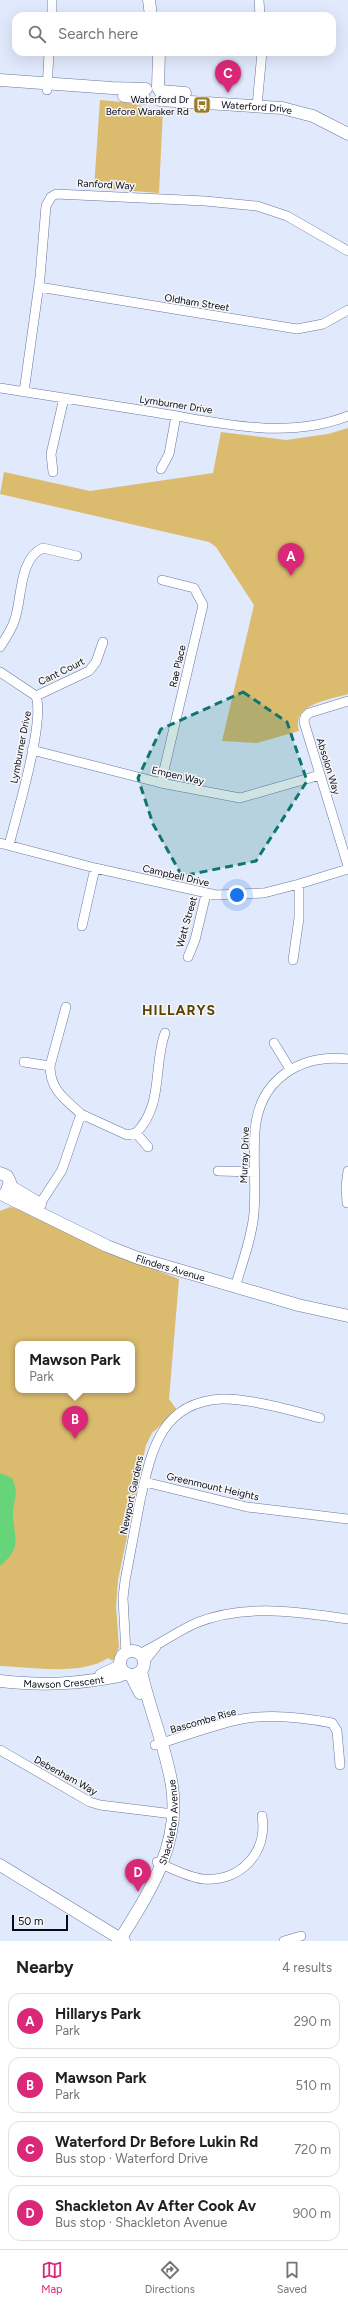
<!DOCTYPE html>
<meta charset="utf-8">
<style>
:root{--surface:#fff;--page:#f6f6f6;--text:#202124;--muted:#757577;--line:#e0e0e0;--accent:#db2777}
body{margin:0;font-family:Figtree,sans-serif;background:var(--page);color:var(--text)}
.scale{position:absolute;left:12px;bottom:10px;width:56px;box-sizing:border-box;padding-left:4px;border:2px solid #060a1a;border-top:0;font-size:11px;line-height:14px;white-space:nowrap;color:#060a1a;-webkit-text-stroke:3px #f6f6f6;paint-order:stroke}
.you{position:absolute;left:237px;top:895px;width:14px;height:14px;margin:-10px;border:3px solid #fff;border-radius:50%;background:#1a73e8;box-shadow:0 0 0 6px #1a73e833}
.badge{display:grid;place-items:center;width:26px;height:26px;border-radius:50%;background:var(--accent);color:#fff;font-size:13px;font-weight:700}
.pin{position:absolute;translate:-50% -33px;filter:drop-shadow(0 1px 2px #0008)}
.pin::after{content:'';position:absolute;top:21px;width:14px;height:12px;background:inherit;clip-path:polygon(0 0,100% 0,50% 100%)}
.popup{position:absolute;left:15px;top:1341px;width:120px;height:52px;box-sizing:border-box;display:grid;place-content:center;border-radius:8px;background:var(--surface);filter:drop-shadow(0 1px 3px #0005);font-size:13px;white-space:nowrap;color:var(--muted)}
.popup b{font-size:15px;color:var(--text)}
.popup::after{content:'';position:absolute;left:50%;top:100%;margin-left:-8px;border:8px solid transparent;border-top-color:var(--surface)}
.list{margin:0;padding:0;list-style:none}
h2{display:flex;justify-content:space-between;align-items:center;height:52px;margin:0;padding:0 16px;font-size:17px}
h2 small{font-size:13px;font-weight:400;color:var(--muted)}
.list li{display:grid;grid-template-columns:26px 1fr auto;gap:12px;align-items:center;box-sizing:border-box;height:56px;margin:0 8px 8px;padding:0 8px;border:1px solid var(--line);border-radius:12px}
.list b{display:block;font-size:15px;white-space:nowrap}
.list p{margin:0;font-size:13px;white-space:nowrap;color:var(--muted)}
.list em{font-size:13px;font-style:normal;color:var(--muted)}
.icon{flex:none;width:22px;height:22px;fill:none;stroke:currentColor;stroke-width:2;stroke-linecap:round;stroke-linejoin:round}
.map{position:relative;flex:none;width:348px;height:1941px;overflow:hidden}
.search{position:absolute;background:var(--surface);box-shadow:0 4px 16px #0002;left:12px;right:12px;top:12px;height:44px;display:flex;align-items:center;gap:10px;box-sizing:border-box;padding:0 14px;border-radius:12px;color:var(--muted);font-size:15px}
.sheet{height:308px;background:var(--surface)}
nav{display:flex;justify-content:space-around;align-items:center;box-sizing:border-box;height:56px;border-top:1px solid var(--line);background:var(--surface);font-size:11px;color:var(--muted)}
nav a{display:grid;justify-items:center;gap:2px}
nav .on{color:var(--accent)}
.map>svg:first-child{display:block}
</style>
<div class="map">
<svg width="348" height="1941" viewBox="0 0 348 1941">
<rect width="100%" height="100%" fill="#e1e9fc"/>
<path fill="#dbbb6e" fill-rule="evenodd" d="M100,100L132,103L153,110L163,109L159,193L94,188Z
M348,428V694C329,700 291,704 299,731L257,743L222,741L254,605L216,547L209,542L0,494L4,472L90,491L213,473L221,432L286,440L328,434Z
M10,1207L27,1211L105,1250L179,1279L169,1399L177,1410L152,1433L146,1445L118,1580L116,1606L119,1647L113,1661L108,1658C82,1676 31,1667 0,1666V1211ZM18,1344H132V1390H18Z"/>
<path fill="#66d579" d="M0,1473L12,1478C20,1496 13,1498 13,1515C14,1539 23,1547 0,1566Z"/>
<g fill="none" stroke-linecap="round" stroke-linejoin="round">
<defs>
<path id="street" d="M259,0L260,16
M52,16V0
M47,90L49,52
M257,106L262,52
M39,287L297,329L323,324L348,310
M0,388C51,396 102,404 153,412C217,422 285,441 348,416
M24,392L40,277L46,206L51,197L56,194L205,201L257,206L287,216L348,251
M161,469L169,454L176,416
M53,472L51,454L64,398
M0,647C6,638 12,629 15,619C22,598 19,558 43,548L77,556
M0,672L36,696C45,722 17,814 9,845
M36,696L89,671L96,662L103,642
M348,701L309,713L305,717L304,722L348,866
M32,750L161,783L240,798L320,775
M161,783L203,605L194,588L162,580
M0,843L95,868L216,895L264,893L299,884L348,869
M82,926L95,868
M188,957L195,940L206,894
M293,960L299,918V884
M274,1043L290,1069
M24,1062L50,1066
M81,1114L127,1135L136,1133C164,1105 153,1065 165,1033
M136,1133L148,1147
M218,1171L255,1172
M347,1203L346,1186L348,1171
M36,1210L62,1170L81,1114C65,1099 50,1090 50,1066L66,1007
M235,1287C242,1264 252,1237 254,1213C256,1186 253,1158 255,1131C259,1079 300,1054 348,1059
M145,1482L247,1507L348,1519
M126,1653L123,1598L125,1581C130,1554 135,1527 140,1501C151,1452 160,1402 222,1399C248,1398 294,1411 320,1418
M139,1654C159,1645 176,1632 196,1623C245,1603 297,1612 348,1619
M144,1662L156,1647
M155,1745C182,1737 210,1726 237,1720C268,1713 302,1717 332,1723L337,1731L340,1765
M0,1750L90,1802L100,1805L173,1814
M157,1862C171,1868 187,1877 203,1879C241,1882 268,1852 262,1816
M284,1941L301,1936"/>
<g id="secondary">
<path d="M149,0L151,16"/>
<path d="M0,80L112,88L146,89"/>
<path d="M158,88L159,52"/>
<path d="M160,91L185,93"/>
<path d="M124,96L144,98"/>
<path id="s1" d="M160,100L282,108L313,116L348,134"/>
<path d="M0,1173L7,1176L10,1182L6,1193"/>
<path d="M10,1186L40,1204"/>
<path id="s2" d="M3,1195L107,1246L138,1258L298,1305L348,1316"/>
<circle cx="132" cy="1663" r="12"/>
<path d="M101,1675L120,1666"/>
<path d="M131,1675L140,1693"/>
<path id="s3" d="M0,1681C45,1686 76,1684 119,1676L126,1673"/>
<path d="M0,1865L124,1941"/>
<path id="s4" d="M119,1941C149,1893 181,1845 172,1786C166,1747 149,1709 141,1671"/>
</g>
</defs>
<use href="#street" stroke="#6777a1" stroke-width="10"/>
<use href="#secondary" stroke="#6777a1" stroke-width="13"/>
<use href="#street" stroke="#fff" stroke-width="9"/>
<use href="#secondary" stroke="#fff" stroke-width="12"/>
</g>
<path fill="#0f766e" fill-opacity="0.2" stroke="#0f766e" stroke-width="3" stroke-dasharray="8 5" stroke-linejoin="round" d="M243,692L287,722L307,781L256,861L182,876L153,824L138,778L161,729Z"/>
<defs>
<symbol id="bus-square" viewBox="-11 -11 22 22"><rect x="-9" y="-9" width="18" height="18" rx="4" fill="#9b7b25" stroke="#f6f6f6"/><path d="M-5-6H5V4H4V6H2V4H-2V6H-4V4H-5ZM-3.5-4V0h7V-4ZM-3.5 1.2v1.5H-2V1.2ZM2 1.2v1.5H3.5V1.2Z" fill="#fff"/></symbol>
</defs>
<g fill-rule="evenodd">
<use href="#bus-square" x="192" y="95" width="20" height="20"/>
</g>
<g text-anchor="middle" stroke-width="3" stroke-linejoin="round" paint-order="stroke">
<g font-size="10" fill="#060a1a" stroke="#f6f6f6" text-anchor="end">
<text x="189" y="103">Waterford Dr<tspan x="189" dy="12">Before Waraker Rd</tspan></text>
</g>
<g font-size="10" fill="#060a1a" stroke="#f6f6f6">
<text dy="4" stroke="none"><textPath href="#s1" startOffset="97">Waterford Drive</textPath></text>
<text transform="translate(106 184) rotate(3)" y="4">Ranford Way</text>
<text transform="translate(197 302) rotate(9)" y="4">Oldham Street</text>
<text transform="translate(176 404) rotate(9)" y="4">Lymburner Drive</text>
<text transform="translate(177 666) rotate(-77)" y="4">Rae Place</text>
<text transform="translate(61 671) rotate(-26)" y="4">Cant Court</text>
<text transform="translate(20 747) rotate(-79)" y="4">Lymburner Drive</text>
<text transform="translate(329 766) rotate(73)" y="4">Absolon Way</text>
<text transform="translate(178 775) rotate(13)" y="4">Empen Way</text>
<text transform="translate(176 875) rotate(13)" y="4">Campbell Drive</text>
<text transform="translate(186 922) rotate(-74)" y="4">Watt Street</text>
<text transform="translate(244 1155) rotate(-88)" y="4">Murray Drive</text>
<text dy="4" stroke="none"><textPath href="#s2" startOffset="183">Flinders Avenue</textPath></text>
<text transform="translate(213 1486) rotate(13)" y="4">Greenmount Heights</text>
<text transform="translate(131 1495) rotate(-78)" y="4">Newport Gardens</text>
<text dy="4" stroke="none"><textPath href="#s3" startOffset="64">Mawson Crescent</textPath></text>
<text transform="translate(203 1720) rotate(-16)" y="4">Bascombe Rise</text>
<text transform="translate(66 1775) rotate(29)" y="4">Debenham Way</text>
<text dy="4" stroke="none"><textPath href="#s4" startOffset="131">Shackleton Avenue</textPath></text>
</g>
<g font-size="14" font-weight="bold" letter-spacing="1" fill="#5a4403" stroke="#f6f6f6">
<text x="179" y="1015">HILLARYS</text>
</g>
</g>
</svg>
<div class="scale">50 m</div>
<div class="you"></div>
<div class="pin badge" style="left:291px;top:576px">A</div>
<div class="pin badge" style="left:75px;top:1439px">B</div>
<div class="popup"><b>Mawson Park</b>Park</div>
<div class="pin badge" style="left:228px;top:93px">C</div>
<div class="pin badge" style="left:138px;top:1892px">D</div>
<div class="search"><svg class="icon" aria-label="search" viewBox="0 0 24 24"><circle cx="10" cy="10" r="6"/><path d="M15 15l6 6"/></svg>Search here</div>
</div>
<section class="sheet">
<h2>Nearby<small>4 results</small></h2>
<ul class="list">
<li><span class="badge">A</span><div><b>Hillarys Park</b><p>Park</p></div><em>290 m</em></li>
<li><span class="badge">B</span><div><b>Mawson Park</b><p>Park</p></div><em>510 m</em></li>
<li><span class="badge">C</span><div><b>Waterford Dr Before Lukin Rd</b><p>Bus stop · Waterford Drive</p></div><em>720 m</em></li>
<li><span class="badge">D</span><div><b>Shackleton Av After Cook Av</b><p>Bus stop · Shackleton Avenue</p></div><em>900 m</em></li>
</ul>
</section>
<nav>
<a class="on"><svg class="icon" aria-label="map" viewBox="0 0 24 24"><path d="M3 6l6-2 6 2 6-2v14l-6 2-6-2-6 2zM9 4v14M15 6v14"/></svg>Map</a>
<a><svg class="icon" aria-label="directions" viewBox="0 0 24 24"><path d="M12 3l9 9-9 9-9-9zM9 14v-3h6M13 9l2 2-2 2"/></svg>Directions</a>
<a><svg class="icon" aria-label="saved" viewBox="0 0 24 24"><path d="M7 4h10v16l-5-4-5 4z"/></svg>Saved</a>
</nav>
